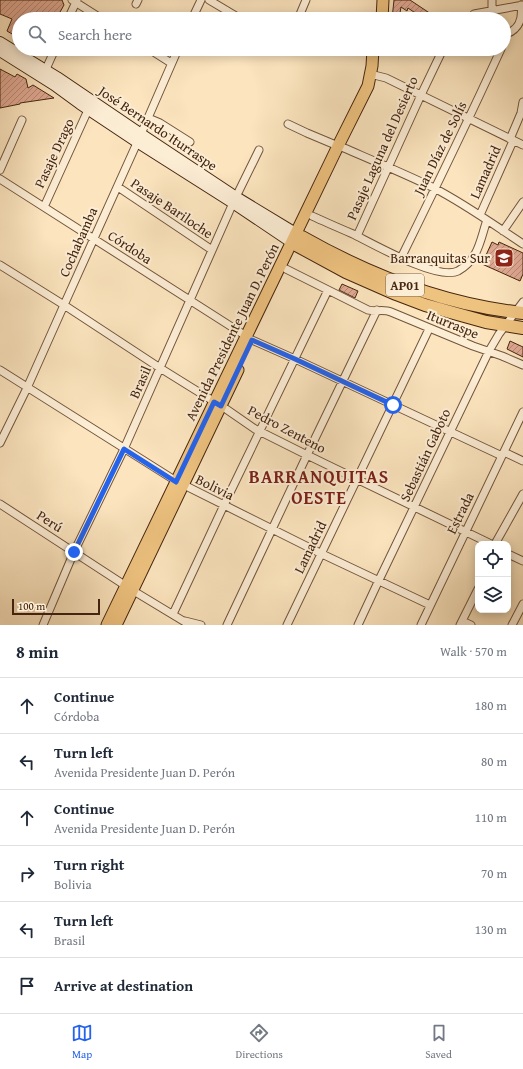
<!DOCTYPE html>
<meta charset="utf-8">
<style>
:root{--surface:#fff;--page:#f6f6f7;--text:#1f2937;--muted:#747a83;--line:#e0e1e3;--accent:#2563eb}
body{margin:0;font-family:"Gentium Book Plus",serif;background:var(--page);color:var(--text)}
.controls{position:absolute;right:12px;bottom:12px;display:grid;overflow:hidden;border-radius:8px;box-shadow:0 2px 10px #0003}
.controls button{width:36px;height:36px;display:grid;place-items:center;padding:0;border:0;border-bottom:1px solid var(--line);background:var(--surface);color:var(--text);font:20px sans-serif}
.scale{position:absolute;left:12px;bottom:10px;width:88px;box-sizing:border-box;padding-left:4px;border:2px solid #45250f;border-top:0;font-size:11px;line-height:14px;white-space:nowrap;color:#45250f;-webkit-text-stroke:3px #fcedd5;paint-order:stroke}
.stop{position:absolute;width:12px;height:12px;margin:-9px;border:3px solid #2563eb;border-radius:50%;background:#fff}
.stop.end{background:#2563eb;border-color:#fff;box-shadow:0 1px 4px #0008}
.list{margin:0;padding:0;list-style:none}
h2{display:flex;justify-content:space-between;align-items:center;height:52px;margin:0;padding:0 16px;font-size:17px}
h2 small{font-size:13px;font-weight:400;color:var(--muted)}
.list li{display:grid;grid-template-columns:26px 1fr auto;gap:12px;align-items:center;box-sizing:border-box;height:56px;padding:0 16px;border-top:1px solid var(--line)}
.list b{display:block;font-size:15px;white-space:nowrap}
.list p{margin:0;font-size:13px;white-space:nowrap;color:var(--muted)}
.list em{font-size:13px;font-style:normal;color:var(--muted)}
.icon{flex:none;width:22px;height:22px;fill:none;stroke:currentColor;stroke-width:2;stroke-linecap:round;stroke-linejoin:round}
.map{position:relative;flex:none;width:523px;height:625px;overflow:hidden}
.search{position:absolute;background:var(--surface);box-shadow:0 2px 10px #0003;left:12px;right:12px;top:12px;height:44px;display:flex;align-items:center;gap:10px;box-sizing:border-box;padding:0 14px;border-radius:22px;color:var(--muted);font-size:15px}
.sheet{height:388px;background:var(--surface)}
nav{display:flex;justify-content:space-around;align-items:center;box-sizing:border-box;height:56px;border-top:1px solid var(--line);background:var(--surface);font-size:11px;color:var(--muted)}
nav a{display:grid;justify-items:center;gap:2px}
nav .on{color:var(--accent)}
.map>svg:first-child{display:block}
</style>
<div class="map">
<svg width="523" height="625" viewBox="0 0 523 625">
<defs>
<pattern id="building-hatch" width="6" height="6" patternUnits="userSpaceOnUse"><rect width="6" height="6" fill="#dfa892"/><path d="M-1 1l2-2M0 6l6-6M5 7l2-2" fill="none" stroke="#b78976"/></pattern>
</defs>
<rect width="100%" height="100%" fill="#fbe4be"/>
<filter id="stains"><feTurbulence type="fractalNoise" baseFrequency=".005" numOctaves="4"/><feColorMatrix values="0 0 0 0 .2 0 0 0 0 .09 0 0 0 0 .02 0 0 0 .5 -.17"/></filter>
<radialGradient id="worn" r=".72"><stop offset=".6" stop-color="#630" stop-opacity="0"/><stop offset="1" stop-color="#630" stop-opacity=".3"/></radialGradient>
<path fill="url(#building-hatch)" stroke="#45250f" d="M0,0H62L64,5L56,19H19V38L7,31L12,19L0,14Z
M394,0H410L434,16L432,19H424L408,8L407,11L401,7L399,19H392Z
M0,69L15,77L17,74L26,79L28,88L33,85L54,98L20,103V104L0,108Z
M492,242L498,245L499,242L523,253V274L520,281L482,264Z
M342,284L358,291L355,298L339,290Z
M510,341L523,347V357L507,349Z"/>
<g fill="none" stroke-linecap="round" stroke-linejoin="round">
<defs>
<path id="lane" d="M416,51L427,49"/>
<path id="street" d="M72,0L102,19
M209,0L241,19
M492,0V11
M136,4L138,0
M474,14L523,5
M68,19L77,0
M192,19L201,0
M298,19L306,0
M504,35C519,30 523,20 521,5
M149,49L171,63
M46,69L55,49
M370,74L386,78L523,145
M148,118L160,123L190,142
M288,124L307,133L338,146
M510,139L521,113L523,102
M344,148C374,161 405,174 434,188C465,204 494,225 523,244
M0,170L22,120
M0,179L246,336
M118,187L212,250
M44,207L88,110
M480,215L513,141
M312,216C325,222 339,228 353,234C373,244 438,281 458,271C479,259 480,240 487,220
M503,231L523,202
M357,236L421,95L443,49
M401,258C435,189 469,119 501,49
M0,265L64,305L160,368L226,409L255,429L307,455L491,544
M286,269L368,310C376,312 384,309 391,312L473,346L502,356L523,365
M252,340L295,359L502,456
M0,370L176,481L322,554L430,605
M0,443L27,388L64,305L141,134L178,49
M504,452L523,461
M0,504L126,586
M495,544L523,494
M508,554L523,561
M132,590L190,625
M173,614L224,505L328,290
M185,621L201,625
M462,621L471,625
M43,625L74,552L124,449L233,203L259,150
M227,625L307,455L377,310
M287,625L429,329
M358,625L379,580L489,351L499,334L523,302
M421,625L523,412
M460,625L478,589
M512,625L523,604"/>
<path id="secondary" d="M0,42L57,77L141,134L236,197L302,237
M0,51L54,85L80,104L137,142L233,203L297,246"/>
<path id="primary" d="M382,19L383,0
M107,625L338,146L368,86L372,66L373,49
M116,625L238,370"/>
<path id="highway" d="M302,237C369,275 446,305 523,313
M298,246L346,272L396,294L425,305L486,322L523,328"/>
</defs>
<use href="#lane" stroke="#72553b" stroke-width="5.5"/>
<use href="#street" stroke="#72553b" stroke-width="9"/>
<use href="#secondary" stroke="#45250f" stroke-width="12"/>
<use href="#primary" stroke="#45250f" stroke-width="13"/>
<use href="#highway" stroke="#45250f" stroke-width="14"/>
<use href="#lane" stroke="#fcedd5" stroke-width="3.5"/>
<use href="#street" stroke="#fcedd5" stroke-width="7"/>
<use href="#secondary" stroke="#fcedd5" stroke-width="10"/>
<use href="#primary" stroke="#eec27f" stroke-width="11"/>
<use href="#highway" stroke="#eec27f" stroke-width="12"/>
</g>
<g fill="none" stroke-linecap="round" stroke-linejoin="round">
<path stroke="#2563eb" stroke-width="5" d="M74,552L124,449L176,482L214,402L221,406L252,340L295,359L393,405"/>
</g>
<defs>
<symbol id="school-square" viewBox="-11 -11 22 22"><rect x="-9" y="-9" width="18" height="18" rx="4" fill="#8f2418" stroke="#fcedd5"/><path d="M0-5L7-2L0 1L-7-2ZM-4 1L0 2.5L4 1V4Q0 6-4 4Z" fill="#fff"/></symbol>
</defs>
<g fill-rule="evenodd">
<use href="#school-square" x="493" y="247" width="22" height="22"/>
</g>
<g text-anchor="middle" stroke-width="4" stroke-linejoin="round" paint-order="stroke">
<rect fill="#fcedd5" stroke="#7c614a" stroke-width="1" x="386" y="274" width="38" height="22" rx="3"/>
<g font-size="13" font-weight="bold" fill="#45250f">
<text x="405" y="290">AP01</text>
</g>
<g font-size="14" fill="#45250f" stroke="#fcedd5">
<text transform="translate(158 128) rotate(34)" y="5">José Bernardo Iturraspe</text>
<text transform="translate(382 148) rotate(-66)" y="5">Pasaje Laguna del Desierto</text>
<text transform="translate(440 148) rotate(-64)" y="5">Juan Díaz de Solís</text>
<text transform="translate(54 153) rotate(-65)" y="5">Pasaje Drago</text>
<text transform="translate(485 172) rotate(-66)" y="5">Lamadrid</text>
<text transform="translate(172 208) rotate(34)" y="5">Pasaje Bariloche</text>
<text transform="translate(78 242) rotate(-66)" y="5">Cochabamba</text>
<text transform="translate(130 247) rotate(33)" y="5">Córdoba</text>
<text transform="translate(453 324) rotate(22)" y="5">Iturraspe</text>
<text transform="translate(232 332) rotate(-64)" y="5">Avenida Presidente Juan D. Perón</text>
<text transform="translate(140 382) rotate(-66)" y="5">Brasil</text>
<text transform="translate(287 429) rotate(28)" y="5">Pedro Zenteno</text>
<text transform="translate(425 455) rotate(-65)" y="5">Sebastián Gaboto</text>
<text transform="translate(215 487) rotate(26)" y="5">Bolivia</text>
<text transform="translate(460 513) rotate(-64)" y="5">Estrada</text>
<text transform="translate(50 521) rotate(33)" y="5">Perú</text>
<text transform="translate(310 547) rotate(-64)" y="5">Lamadrid</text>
</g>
<g font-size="14" fill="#45250f" stroke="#fcedd5" text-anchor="end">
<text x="490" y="263">Barranquitas Sur</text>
</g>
<g font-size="18" font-weight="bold" letter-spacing="1" fill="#7a1f14" stroke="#fcedd5">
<text x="319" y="483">BARRANQUITAS<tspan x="319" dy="21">OESTE</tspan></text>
</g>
</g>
<rect width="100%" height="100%" filter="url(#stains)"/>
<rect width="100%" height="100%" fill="url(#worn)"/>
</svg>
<div class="controls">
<button><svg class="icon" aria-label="locate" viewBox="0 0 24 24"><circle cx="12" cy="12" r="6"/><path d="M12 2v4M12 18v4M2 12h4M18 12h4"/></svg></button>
<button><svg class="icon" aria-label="layers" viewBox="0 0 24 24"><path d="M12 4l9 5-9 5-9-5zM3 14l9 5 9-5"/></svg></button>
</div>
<div class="scale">100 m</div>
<div class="stop" style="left:393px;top:405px"></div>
<div class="stop end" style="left:74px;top:552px"></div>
<div class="search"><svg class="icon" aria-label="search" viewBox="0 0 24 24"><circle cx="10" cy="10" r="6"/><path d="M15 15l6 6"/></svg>Search here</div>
</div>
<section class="sheet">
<h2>8 min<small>Walk · 570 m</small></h2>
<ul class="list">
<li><svg class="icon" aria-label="ahead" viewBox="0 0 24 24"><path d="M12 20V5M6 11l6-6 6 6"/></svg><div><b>Continue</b><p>Córdoba</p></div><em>180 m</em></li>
<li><svg class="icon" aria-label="left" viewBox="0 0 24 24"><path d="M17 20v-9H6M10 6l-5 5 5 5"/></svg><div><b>Turn left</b><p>Avenida Presidente Juan D. Perón</p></div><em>80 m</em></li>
<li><svg class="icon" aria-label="ahead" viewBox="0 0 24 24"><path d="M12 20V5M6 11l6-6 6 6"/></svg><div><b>Continue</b><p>Avenida Presidente Juan D. Perón</p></div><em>110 m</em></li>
<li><svg class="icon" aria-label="right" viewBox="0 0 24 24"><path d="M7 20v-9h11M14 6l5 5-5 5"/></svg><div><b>Turn right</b><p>Bolivia</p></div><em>70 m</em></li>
<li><svg class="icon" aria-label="left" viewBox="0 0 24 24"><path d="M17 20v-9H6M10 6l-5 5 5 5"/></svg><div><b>Turn left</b><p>Brasil</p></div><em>130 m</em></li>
<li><svg class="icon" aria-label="arrive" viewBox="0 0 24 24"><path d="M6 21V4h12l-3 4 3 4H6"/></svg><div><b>Arrive at destination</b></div></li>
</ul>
</section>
<nav>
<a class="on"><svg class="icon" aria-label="map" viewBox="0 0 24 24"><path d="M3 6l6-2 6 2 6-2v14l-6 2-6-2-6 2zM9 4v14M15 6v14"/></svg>Map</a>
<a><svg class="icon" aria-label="directions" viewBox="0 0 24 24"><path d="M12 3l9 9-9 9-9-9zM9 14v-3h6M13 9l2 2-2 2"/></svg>Directions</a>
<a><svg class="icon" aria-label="saved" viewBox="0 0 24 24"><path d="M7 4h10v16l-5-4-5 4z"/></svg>Saved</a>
</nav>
